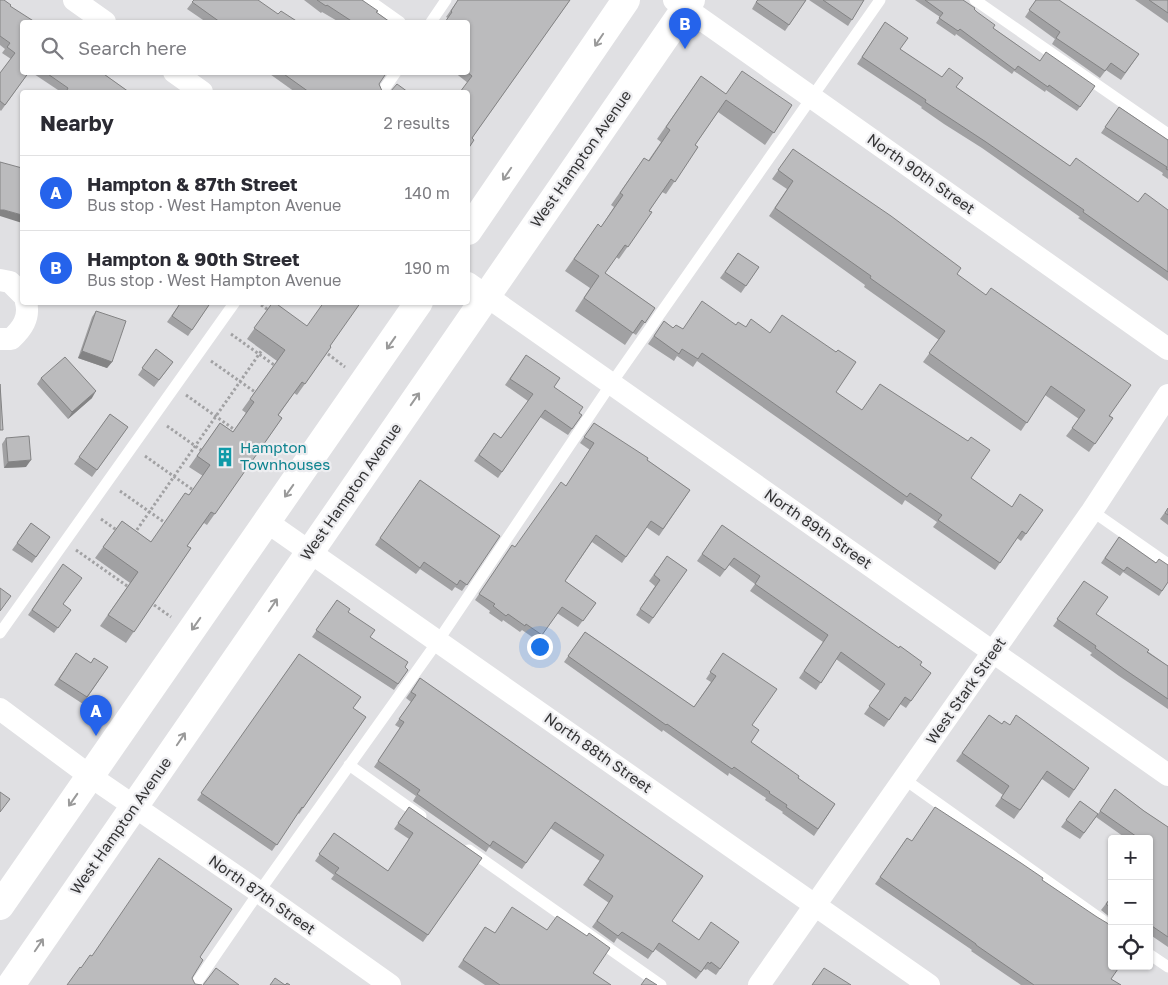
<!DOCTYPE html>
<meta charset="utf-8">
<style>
:root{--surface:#fff;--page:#f7f7f7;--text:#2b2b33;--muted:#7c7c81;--line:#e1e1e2;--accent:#2563eb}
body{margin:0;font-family:"Golos Text",sans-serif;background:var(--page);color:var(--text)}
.controls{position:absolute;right:15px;bottom:15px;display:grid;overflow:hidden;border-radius:5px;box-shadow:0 1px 4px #0004}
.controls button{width:45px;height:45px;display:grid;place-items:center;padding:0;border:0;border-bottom:1px solid var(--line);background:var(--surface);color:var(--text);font:25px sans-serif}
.you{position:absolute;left:539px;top:646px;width:18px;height:18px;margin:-12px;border:4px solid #fff;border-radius:50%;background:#1a73e8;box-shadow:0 0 0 8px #1a73e833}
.badge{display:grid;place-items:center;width:32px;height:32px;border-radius:50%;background:var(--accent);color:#fff;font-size:16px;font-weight:700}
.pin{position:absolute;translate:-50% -41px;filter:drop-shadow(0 1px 2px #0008)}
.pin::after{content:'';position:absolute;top:26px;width:18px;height:15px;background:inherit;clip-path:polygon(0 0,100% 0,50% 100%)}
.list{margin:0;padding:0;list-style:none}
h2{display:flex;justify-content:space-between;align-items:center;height:65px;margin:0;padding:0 20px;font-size:21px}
h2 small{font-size:16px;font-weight:400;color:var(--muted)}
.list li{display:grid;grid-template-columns:32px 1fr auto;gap:15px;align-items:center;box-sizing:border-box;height:75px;padding:0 20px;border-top:1px solid var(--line)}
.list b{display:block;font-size:19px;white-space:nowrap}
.list p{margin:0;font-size:16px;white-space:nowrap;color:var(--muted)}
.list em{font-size:16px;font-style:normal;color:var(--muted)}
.icon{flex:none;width:28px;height:28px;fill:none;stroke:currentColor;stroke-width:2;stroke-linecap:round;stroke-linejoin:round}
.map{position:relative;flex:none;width:1168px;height:985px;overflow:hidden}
.search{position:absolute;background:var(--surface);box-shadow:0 1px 4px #0004;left:20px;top:20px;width:450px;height:55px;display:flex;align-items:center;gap:12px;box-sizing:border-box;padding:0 18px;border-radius:5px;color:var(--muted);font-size:19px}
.panel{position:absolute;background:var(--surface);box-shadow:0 1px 4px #0004;left:20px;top:90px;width:450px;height:215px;border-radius:5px}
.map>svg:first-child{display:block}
</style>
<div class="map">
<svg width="1168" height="985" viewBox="0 0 1168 985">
<rect width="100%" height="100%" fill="#e0e0e3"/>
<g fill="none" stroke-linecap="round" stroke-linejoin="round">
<path stroke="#a1a1a3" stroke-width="3" stroke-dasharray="2.5 2.5" stroke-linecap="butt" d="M257,302L271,312
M231,334L277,367
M324,351L345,367
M211,361L255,392
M186,395L235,430
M167,426L201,450
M145,456L193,490
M120,491L164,522
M101,519L118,531
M134,534L262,350
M76,550L130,588
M150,602L171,617"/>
<path stroke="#fff" stroke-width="11" d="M369,0L400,22
M975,0L1168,134
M431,22L446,0
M382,92L396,72
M1092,511L1168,564
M0,633L235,302
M349,765L421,816
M904,779L1112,927
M469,850L661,985
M1149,954L1168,967
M195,985L259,892L438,641L611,384L880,0"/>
<path stroke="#fff" stroke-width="22" d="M74,0L105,22
M674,0L1168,349
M174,72L202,92
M0,280L10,282L22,294
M468,283L1168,775
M0,339H11C22,329 30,318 26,302
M267,522L929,985
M0,709L90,776L259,892L390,985
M759,985L1092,511L1168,395"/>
<path stroke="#fff" stroke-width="28" d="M468,231L626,0
M0,906L419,302
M11,985L691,0"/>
</g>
<path fill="#a1a1a3" d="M0,0L10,6L29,72L1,111L0,110V73L11,59L2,53L5,49L0,45Z
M194,0L278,14L298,22H206L187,9Z
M304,0H362L376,12L390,22H339L322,12L321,13Z
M458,0H570L472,138L468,149V83L454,72H468L448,18L446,17Z
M757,0H806L785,31L752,9Z
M809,0H864L848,26Z
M915,0H963L993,28L1040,61L1095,86L1077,111L1046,90L1045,92L1014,71L1012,74L956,34L955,36L936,23L940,17Z
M1036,0L1139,54L1121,80L1106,70L1100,78L1052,44L1055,39L1025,17Z
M1135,0H1168V23Z
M885,22L900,49L956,87L1070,166L1138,202L1168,210V281L1078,218L1080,217L982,148L944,124L921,108L922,107L857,64Z
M31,72H101L129,92H61Z
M267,72H381L379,84L382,91L408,92H295Z
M701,76L726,94L792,105L765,145L718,112L695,145L698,147L666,194L662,192L649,211L652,212L619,259L616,257L605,273L655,308L636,335L633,333L625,345L575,311L590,288L565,271L598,224L601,227L614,207L611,205L644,158L648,161L661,142L657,139Z
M1119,107L1168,140V179L1162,175L1163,173L1101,133Z
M793,149L957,274L1113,418L1089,452L1066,436L1079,419L1045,395L1021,431L923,362L939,340L864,287L865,285L769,216L787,189L772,179Z
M738,253L759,267L741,293L720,278Z
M181,302H211L188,336L167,322Z
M273,302L331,347L297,395L294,393L278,416L282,418L207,525L204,523L187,546L191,548L126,643L100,626L130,583L95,558L122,521L151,542L189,495L203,476L189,467L220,423L233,432L246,413L242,410L277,361L247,339Z
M96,311L112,362L107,368L78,358L92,317Z
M664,321L673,328L683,329L736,325L862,410L971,478L1012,507L1043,510L1021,541L1017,538L995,570L933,527L937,522L905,500L902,505L697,361L693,367L677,356L674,361L648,344Z
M156,349L173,362L154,387L138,375Z
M526,355L554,387L579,413L582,415L568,435L540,417L498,478L474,461L494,433L501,438L528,401L505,385Z
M41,378L92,398L68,419L37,384Z
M110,414L128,427L92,477L74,464Z
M594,423L690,490L659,536L646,527L622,563L592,542L565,581L596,603L578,627L557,613L538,641L522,630L520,632L503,620L502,622L489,613L490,611L475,600L512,545L515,547L566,486L590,450L580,443Z
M6,438L26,467L4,468L2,444Z
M420,480L500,536L462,591L455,587L452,591L420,569L416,574L375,545Z
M1168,508V525L1160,519Z
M31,523L50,537L32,563L12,550Z
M722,525L931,673L906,708L900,704L884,727L864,714L880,691L836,659L816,690L799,678L823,642L750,591L755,584L729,565L720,577L697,561Z
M1119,537L1168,582L1159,596L1123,572L1120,576L1101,563Z
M667,556L687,570L649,624L636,615L655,586L649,581Z
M63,564V604L71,610L54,633L28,615Z
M1084,581L1096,614L1168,666V709L1119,676L1090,655L1092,653L1053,626Z
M337,600L370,637L408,670L394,690L312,637Z
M585,632L694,707L711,682L706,679L723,653L752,725L751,742L798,778L835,804L814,836L782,813L783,812L765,800L766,798L729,773L728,776L663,730L662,732L564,662Z
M76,653L91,663L108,667L83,704L54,685Z
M299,654L353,708L366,717L299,814L298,813L272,851L197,800Z
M420,678L703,876L672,921L699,940L739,942L716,975L707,969L706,970L704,969L696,979L655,949L648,959L617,938L614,943L592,927L609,903L583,885L600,861L550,828L522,869L489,847L486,852L413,801L416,796L374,767L400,728L395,725L411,702L406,698Z
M989,715L1002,724L1010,725L1089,768L1069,798L1042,779L1014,819L995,806L1003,795L956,761Z
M1115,789L1144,811L1168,827V947L1149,934V839H1127L1096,817Z
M1080,801L1098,814L1080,839L1061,827Z
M409,807L482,858L423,942L331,879L334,875L315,861L334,833L388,871L409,839L394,829Z
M907,838L912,841L1042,880L1111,979L1121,985H1021L971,951L972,950L875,884Z
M1112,896V919L1101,910Z
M485,927L495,933L593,973L611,985H485L458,967Z"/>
<path fill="#838384" d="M0,210H4L22,215V223L0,216Z
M82,351L112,362L107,368L78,358Z
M96,391L92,398L68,419L72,412Z
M31,460L26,467L4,468L8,462Z"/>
<path fill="#bbbbbd" stroke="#838384" d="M0,0H4L11,5L10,6L35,22H22V72H29L5,105L0,101V73L15,53L7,47L10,43L0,36Z
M194,0H258L278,14L281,11L298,22H220L192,2Z
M317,0H362L378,11L376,12L390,22H353L327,5L326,6Z
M458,0H570L472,138L474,140L468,149V92H460L472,76L467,72L468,22H445L452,12L451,11Z
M758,0H806L789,25L756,2Z
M823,0H864L852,20Z
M925,0H963L975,8L974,9L977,12L995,25L993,28L1040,61L1046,52L1095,86L1080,107L1049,85L1048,87L1018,66L1015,70L960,29L958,31L939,18L943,13Z
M1036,0H1059L1139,54L1125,73L1111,63L1105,71L1056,38L1060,32L1029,10Z
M1149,0H1168V13Z
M885,22L908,38L900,49L942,77L949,68L963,78L956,87L1070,166L1076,158L1138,202L1145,193L1168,210V272L1083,212L1084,210L986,142L948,117L925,102L926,100L862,57Z
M742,71L792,105L774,133L726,100L695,145L698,147L675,182L671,179L649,211L652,212L628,247L625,245L605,273L655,308L645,323L642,320L633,333L584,298L599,276L574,259L598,224L601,227L623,195L620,193L644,158L649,161L670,130L666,127L701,76L726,94Z
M45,72H101L129,92H66L68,88Z
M281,72H381L385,75L379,84L382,91L390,92L397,84L408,92H309Z
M1119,107L1168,140V170L1166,169L1167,167L1105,127Z
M793,149L891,216L961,268L957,274L986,295L991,288L1131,385L1109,416L1113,418L1095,444L1072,428L1085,410L1051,386L1027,423L929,353L945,331L870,278L871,276L775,208L793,181L778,170Z
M0,162L22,168V215L4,210H0Z
M738,253L759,267L746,286L725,272Z
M702,301L736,325L738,322L746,327L751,319L770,333L782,315L836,352L838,350L856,362L836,392L862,410L880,384L968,441L971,437L990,450L971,478L1012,507L1020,494L1043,510L1026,534L1022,531L1000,563L938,520L942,515L910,493L907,497L702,353L698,359L682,349L679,354L654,336L664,321L673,328L676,325L683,329Z
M181,302H211L192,330L172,316Z
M273,302H274L307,326L324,302H361L330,346L331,347L305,384L302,382L278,415L282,418L215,514L211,512L187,546L191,548L134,632L108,615L138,572L103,547L122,521L151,542L185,493L189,495L210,465L197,456L220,423L233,432L254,402L250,399L285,350L254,328Z
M96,311L126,321L112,362L82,351Z
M156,349L173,362L159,380L142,368Z
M526,355L560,378L554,387L583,407L579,413L582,415L572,429L545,410L502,472L479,455L494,433L501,438L533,394L510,379Z
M65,357L96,391L72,412L41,378Z
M0,384L3,430H0Z
M110,414L128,427L97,470L79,457Z
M594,423L648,458L647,460L690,490L663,529L651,521L626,557L596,535L565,581L596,603L583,621L562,607L542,635L526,624L525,626L508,614L506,616L493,606L495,604L479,594L512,545L515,547L561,482L566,486L594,443L584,437Z
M29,436L31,460L8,462L6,438Z
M420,480L500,536L467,585L460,580L457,585L424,562L420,568L380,538Z
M1168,508V515L1165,513Z
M31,523L50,537L36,557L17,543Z
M722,525L899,648L900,646L922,662L920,665L931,673L911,701L905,697L889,720L869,706L885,684L841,652L821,683L804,671L828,635L755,584L760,576L734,558L725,570L702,554Z
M1119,537L1156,563L1159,559L1168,565V582L1162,591L1127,567L1124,571L1105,558Z
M667,556L687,570L653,618L640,609L660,580L654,575Z
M63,564L82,578L63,604L71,610L58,628L32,610Z
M1084,581L1108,597L1096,614L1149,650L1147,652L1168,666V699L1124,669L1095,648L1096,646L1057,619Z
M0,588L11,596L0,611Z
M337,600L350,609L348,612L375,630L370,637L408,662L405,667L408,670L398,684L316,630Z
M585,632L694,707L716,676L710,672L723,653L777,689L752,725L759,730L751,742L799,776L798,778L835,804L818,829L786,807L787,805L769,793L770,792L734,767L732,769L667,724L666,725L568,656Z
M76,653L91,663L94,658L108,667L87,697L59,679Z
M299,654L361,697L353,708L366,717L303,808L302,807L277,845L201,793Z
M420,678L703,876L672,921L699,940L711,922L739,942L720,969L711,962L710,964L708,962L701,972L659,943L653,952L622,932L618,936L597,921L613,896L588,879L604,855L555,822L526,863L493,841L490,846L417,794L420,790L378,761L404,722L399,719L416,695L411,692Z
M989,715L1002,724L1004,721L1010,725L1016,715L1089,768L1074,790L1047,771L1020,810L1001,798L1009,786L962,753Z
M1115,789L1144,811L1168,827V937L1149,924V839H1140L1100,811Z
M0,792L10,799L0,812Z
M1080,801L1098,814L1084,833L1066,820Z
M409,807L482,858L428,935L335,873L339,868L319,854L334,833L388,871L413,833L398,823Z
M935,807L1021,863L1043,878L1042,880L1097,917L1112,926V966H1120L1111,979L1121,985H1034L976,945V944L880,877L907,838L912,841Z
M159,858L232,909L200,957L203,960L192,978L195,984L202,985H67L80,967L81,968L90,955L92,956Z
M1112,896V909L1106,904Z
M512,907L547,930L557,916L587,936L589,933L610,948L593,973L611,985H500L463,960L485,927L495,933Z
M216,968L239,985H203Z
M824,968L851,985H812Z
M275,978L285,985L287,983L290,985H270Z
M646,978L657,985H641Z"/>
<defs><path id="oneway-shaft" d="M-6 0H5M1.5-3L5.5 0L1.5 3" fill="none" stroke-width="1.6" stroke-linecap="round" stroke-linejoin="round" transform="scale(1.25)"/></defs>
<g stroke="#9a9a9a">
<use href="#oneway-shaft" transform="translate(599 40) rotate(124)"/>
<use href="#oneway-shaft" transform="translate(507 174) rotate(124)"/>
<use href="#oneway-shaft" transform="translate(391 343) rotate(125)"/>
<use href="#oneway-shaft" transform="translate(415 399) rotate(-55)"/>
<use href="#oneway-shaft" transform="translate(289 491) rotate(125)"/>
<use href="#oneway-shaft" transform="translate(273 605) rotate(-56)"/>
<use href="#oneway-shaft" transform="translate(196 624) rotate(125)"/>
<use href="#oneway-shaft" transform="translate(181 739) rotate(-56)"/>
<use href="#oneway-shaft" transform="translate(73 800) rotate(125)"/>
<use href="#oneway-shaft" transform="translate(39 945) rotate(-56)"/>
</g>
<defs>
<symbol id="building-bare" viewBox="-9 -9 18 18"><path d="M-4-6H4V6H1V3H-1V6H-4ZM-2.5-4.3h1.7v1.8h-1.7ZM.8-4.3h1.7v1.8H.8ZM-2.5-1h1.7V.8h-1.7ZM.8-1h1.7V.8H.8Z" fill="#0f9aa8" stroke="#ededf0" stroke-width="2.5" paint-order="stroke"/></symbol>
</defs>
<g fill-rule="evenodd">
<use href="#building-bare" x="211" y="443" width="28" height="28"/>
</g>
<g text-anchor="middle" stroke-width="4.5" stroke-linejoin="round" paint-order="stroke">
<g font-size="15" fill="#343435" stroke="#ededf0">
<text transform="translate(581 159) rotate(-55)" y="5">West Hampton Avenue</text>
<text transform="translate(921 174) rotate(35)" y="5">North 90th Street</text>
<text transform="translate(351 492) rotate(-55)" y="5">West Hampton Avenue</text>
<text transform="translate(818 529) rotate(35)" y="5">North 89th Street</text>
<text transform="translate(966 691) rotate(-55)" y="5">West Stark Street</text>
<text transform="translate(598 753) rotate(35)" y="5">North 88th Street</text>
<text transform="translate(121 826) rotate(-55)" y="5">West Hampton Avenue</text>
<text transform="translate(262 895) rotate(35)" y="5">North 87th Street</text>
</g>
<g font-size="15" fill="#0d838f" stroke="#ededf0" text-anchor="start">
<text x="240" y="453">Hampton<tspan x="240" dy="17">Townhouses</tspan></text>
</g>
</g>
</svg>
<div class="controls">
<button>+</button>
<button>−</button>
<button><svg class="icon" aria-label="locate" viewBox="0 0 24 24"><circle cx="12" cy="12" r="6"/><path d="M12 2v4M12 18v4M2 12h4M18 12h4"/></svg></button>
</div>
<div class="you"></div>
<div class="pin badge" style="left:96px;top:736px">A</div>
<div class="pin badge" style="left:685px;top:49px">B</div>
<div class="search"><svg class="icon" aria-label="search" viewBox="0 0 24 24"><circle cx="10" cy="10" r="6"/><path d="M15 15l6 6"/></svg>Search here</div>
<section class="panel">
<h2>Nearby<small>2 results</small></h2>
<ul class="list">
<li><span class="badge">A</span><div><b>Hampton &amp; 87th Street</b><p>Bus stop · West Hampton Avenue</p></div><em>140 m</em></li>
<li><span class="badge">B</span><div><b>Hampton &amp; 90th Street</b><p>Bus stop · West Hampton Avenue</p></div><em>190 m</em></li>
</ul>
</section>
</div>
